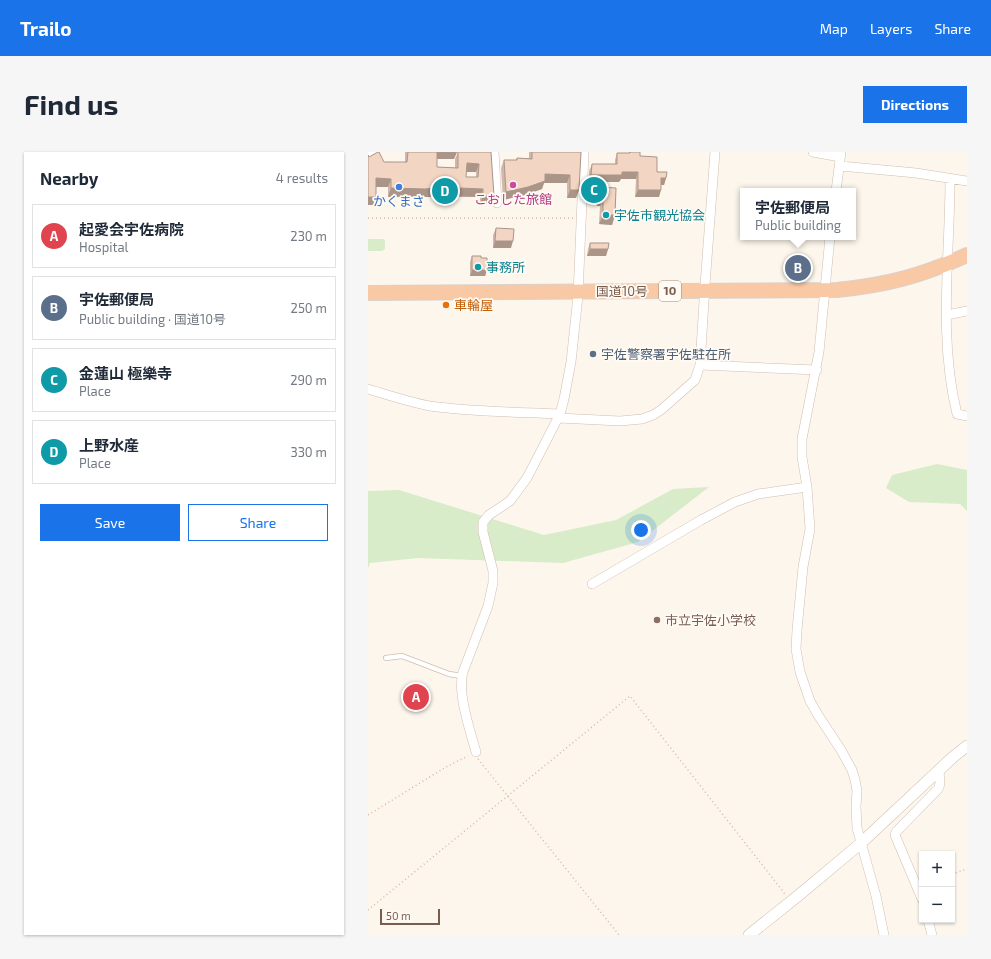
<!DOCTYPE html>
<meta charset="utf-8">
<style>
:root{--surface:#fff;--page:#f6f6f7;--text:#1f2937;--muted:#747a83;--line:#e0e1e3;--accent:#1a73e8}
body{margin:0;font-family:"Exo 2","Noto Sans JP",sans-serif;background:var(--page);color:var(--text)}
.controls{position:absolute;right:12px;bottom:12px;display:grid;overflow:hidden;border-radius:0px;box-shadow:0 1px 3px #0004}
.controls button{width:36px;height:36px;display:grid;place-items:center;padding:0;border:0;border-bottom:1px solid var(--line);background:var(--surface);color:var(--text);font:20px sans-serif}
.scale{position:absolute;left:12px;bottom:10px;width:60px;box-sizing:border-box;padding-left:4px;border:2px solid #7a5c4d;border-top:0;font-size:11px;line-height:14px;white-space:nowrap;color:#7a5c4d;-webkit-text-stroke:3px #fffaf3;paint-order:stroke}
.you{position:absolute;left:273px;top:378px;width:14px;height:14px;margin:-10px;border:3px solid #fff;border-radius:50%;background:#1a73e8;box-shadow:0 0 0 6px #1a73e833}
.badge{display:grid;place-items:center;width:26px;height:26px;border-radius:50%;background:var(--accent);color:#fff;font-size:13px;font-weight:700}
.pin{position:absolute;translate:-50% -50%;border:2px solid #fff;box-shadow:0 1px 4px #0006}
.popup{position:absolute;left:372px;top:36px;width:116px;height:52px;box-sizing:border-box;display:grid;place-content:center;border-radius:0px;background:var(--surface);filter:drop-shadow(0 1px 3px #0005);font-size:13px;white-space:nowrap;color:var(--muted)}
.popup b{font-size:15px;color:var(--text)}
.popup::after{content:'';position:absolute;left:50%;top:100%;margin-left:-8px;border:8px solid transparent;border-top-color:var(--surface)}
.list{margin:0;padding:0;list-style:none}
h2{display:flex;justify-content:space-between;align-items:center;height:52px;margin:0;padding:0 16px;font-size:17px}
h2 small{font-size:13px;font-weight:400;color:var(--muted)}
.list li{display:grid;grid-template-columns:26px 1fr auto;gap:12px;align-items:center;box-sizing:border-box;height:64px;margin:0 8px 8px;padding:0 8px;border:1px solid var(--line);border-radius:0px}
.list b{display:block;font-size:15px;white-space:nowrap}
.list p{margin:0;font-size:13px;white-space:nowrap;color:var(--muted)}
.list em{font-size:13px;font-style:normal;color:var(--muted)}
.actions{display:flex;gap:8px;padding:12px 16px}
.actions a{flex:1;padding:9px 0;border:1px solid var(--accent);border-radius:0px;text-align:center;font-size:14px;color:var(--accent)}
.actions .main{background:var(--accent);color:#fff}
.map{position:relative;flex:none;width:599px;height:783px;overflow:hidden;border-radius:0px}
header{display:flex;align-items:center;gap:24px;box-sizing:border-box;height:56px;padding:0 20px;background:var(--accent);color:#fff}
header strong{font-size:19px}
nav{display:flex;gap:22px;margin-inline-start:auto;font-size:14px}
.intro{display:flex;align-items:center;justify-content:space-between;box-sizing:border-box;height:96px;padding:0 24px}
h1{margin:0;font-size:28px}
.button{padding:10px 18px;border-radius:0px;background:var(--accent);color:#fff;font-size:14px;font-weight:700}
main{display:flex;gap:24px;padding:0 24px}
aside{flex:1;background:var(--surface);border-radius:0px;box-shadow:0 1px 3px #0004}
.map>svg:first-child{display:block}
</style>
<header>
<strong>Trailo</strong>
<nav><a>Map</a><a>Layers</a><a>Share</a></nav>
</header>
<div class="intro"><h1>Find us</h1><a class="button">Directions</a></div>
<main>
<aside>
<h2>Nearby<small>4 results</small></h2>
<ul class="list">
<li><span class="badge" style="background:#e0444e">A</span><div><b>起愛会宇佐病院</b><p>Hospital</p></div><em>230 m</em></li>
<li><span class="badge" style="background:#5c6f8a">B</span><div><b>宇佐郵便局</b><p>Public building · 国道10号</p></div><em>250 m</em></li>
<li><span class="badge" style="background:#0f9aa8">C</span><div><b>金蓮山 極樂寺</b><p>Place</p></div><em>290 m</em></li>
<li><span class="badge" style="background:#0f9aa8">D</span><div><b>上野水産</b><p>Place</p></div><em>330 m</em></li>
</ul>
<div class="actions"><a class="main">Save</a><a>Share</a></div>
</aside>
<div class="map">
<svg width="599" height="783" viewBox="0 0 599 783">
<rect width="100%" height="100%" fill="#fdf6ec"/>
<path fill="#d8ecc9" d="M0,87H15L17,89V97L14,99H0Z
M569,312L599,318V359L592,352L541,350L518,336L524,323Z
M341,335L270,390L195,411L50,406L2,411L0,416V339L31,338L176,383L248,368L305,337Z"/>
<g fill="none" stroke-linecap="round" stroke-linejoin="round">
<defs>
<path id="service" d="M18,506L34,504L81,522L94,524"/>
<path id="minor" d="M126,0L129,51
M445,0L472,5
M0,5L7,0
M472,14L548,21L599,29
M582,27C582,105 570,185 589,262L599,264
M468,39L473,0
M462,85L451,200L434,287V305L439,335L442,377L435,415L429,478L428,497L432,520L442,549L450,563L473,598L484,618L487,628L489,639L488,655L489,676L508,744L516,783
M579,163L599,159
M332,213L449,218
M0,237C20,243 41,250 62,254C105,260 149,260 192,262
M190,266L252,269L274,267L285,263L293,258L327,228L332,213L337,133L347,0
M224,432L333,368L367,350L390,342L439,335
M108,600C102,578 89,541 95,520L120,454L125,431V419L115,380V370L121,363L142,349L159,326L192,262L196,247L203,210L210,144L216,0
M554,747L527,683L528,680L570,637L572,632L571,618
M560,768L564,783"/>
<path id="tertiary" d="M381,783L431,743L492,692L585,605L599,594"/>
<path id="trunk" d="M0,141L469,138C518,133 554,124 599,103"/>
</defs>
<use href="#service" stroke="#d1beb0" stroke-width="6"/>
<use href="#minor" stroke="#d1beb0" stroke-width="10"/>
<use href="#tertiary" stroke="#d1beb0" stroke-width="12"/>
<use href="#trunk" stroke="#dad1cd" stroke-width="16"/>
<path stroke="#d9b8a5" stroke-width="1.5" stroke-dasharray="1 3" stroke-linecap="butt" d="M0,66H206
M110,607L251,783
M0,663L78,615L100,604
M584,722L599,717
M0,758L262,544L417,742"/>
<use href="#service" stroke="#fff" stroke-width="4.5"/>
<use href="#minor" stroke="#fff" stroke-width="9"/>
<use href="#tertiary" stroke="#fff" stroke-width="11"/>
<use href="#trunk" stroke="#f9c8a4" stroke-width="14"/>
</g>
<path fill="#d1b7a8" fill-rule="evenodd" d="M37,0H89L86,7H69V15L87,16V7L90,0H123V52H112V45L66,44L65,45H20V35H8V45L5,53L1,5L16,10H37ZM98,20H108V25H98Z
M161,0H213L208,46H199V31H176L174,37L157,43L135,48L133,16L136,8H148L149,6H161Z
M261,0H272V4L289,20L298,26L296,33H293L291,45H267L268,27H253L251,30H221V19L224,12H247V8L249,1H261Z
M233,35L247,63L244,73L231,72L232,54H229V45Z
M128,76L143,96H125V83Z
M222,91L240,97L238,104H219L220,97Z
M104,104L113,106L119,118L117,124H102V110Z"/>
<path fill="#aa9588" d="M69,0H89L86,7H66Z
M99,11L111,12L108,20H96Z
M254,20H270L268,27H253L251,30H221L223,23Z
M177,22L202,23L199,31H176L174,37L157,43L135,48L138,40Z
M8,26L23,27L20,35H5Z
M293,26H298L296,33H291Z
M68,35L115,37L112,45L66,44L65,45H20L23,36Z
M202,38H211L208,46H199Z
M270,38H293L291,45H267Z
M115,44H126L123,52H112Z
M233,44H235L232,54H229Z
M0,45H8L5,53H0Z
M235,63H247L244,73L231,72Z
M127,89H145L143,96H125Z
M222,97H240L238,104H219Z
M104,118H119L117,124H102Z"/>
<path fill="#f3d5c3" stroke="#aa9588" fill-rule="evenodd" d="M10,0H11L16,10H39L40,0H69V15L90,16V0H123L126,44H115V37L68,35V36L57,37L23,36V27L8,26V45H0V3L1,5ZM99,11L111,12L110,25H98Z
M164,0H213L211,38H202V23L177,22V29L160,35L138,40L136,8H149V6L164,7Z
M262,0H272V4L289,5V20H299L298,26H293V38H270V20H254V23H223L224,12H249V1H262Z
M233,35L248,36L247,63H235V44H233Z
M128,76L146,77L145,89H127Z
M222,91H241L240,97H222Z
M104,104H113V106H119V118H104Z"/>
<circle fill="#d1479c" stroke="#fffaf3" stroke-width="1.5" cx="145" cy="33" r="4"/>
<circle fill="#3f7fe0" stroke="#fffaf3" stroke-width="1.5" cx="31" cy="35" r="4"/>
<g fill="#0f9aa8" stroke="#fffaf3" stroke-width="1.5">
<circle cx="238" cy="63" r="4"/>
<circle cx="110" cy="115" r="4"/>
</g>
<circle fill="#e8710a" stroke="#fffaf3" stroke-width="1.5" cx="78" cy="153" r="4"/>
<circle fill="#5c6f8a" stroke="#fffaf3" stroke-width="1.5" cx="225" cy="202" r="4"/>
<circle fill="#8d6e63" stroke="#fffaf3" stroke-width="1.5" cx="289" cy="468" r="4"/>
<g text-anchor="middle" stroke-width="3.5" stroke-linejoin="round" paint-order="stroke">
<rect fill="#fffaf3" stroke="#a28b7f" stroke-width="1" x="291" y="129" width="22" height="20" rx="3"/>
<g font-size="12" font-weight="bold" fill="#7a5c4d">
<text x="302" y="143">10</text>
</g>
<g font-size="13" fill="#b23c85" stroke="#fffaf3">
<text x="145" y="52">こおした旅館</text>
</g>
<g font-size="13" fill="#366cbe" stroke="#fffaf3">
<text x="31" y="54">かくまさ</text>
</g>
<g font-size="13" fill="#0d838f" stroke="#fffaf3" text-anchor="start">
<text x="246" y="68">宇佐市観光協会</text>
<text x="118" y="120">事務所</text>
</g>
<g font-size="13" fill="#7a5c4d" stroke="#fffaf3">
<text x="254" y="144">国道10号</text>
</g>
<g font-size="13" fill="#c56008" stroke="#fffaf3" text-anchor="start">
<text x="86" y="158">車輪屋</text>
</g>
<g font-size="13" fill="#4e5e75" stroke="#fffaf3" text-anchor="start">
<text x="233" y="207">宇佐警察署宇佐駐在所</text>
</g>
<g font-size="13" fill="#785e54" stroke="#fffaf3" text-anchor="start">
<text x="297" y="473">市立宇佐小学校</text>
</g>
</g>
</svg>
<div class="controls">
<button>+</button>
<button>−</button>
</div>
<div class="scale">50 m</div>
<div class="you"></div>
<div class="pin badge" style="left:48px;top:545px;background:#e0444e">A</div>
<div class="pin badge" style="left:430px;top:116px;background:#5c6f8a">B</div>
<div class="popup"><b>宇佐郵便局</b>Public building</div>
<div class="pin badge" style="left:226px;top:38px;background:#0f9aa8">C</div>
<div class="pin badge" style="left:77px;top:39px;background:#0f9aa8">D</div>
</div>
</main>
